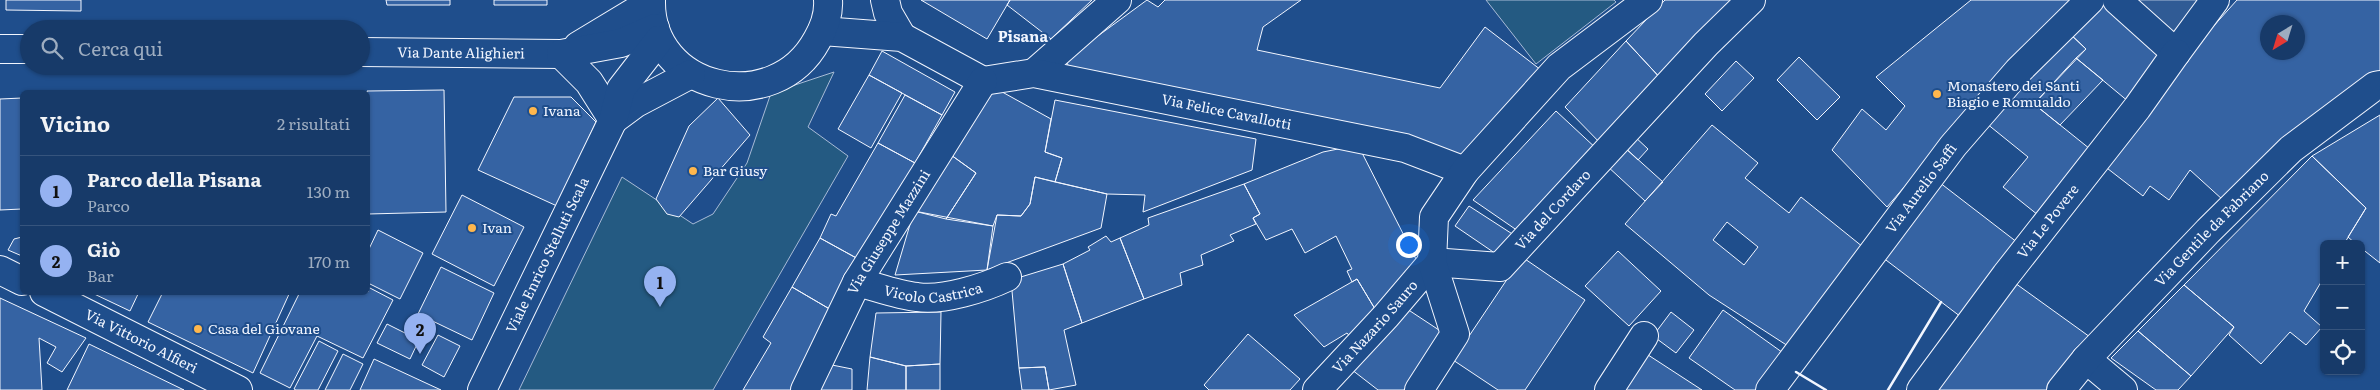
<!DOCTYPE html>
<html lang="it">
<meta charset="utf-8">
<style>
:root{--surface:#173a69;--page:#20416f;--text:#f1f3f6;--muted:#9eadc0;--line:#36547d;--accent:#95b2f1}
body{margin:0;font-family:Literata,serif;background:var(--page);color:var(--text)}
.controls{position:absolute;right:15px;bottom:15px;display:grid;overflow:hidden;border-radius:8px;box-shadow:0 1px 4px #0004}
.controls button{width:45px;height:45px;display:grid;place-items:center;padding:0;border:0;border-bottom:1px solid var(--line);background:var(--surface);color:var(--text);font:25px sans-serif}
.compass{position:absolute;left:2260px;top:15px;width:45px;height:45px;border-radius:50%;background:var(--surface);box-shadow:0 1px 4px #0004;rotate:218deg}
.you{position:absolute;left:1408px;top:244px;width:18px;height:18px;margin:-12px;border:4px solid #fff;border-radius:50%;background:#1a73e8;box-shadow:0 0 0 8px #1a73e833}
.badge{display:grid;place-items:center;width:32px;height:32px;border-radius:50%;background:var(--accent);color:#111;font-size:16px;font-weight:700}
.pin{position:absolute;translate:-50% -41px;filter:drop-shadow(0 1px 2px #0008)}
.pin::after{content:'';position:absolute;top:26px;width:18px;height:15px;background:inherit;clip-path:polygon(0 0,100% 0,50% 100%)}
.list{margin:0;padding:0;list-style:none}
h2{display:flex;justify-content:space-between;align-items:center;height:65px;margin:0;padding:0 20px;font-size:21px}
h2 small{font-size:16px;font-weight:400;color:var(--muted)}
.list li{display:grid;grid-template-columns:32px 1fr auto;gap:15px;align-items:center;box-sizing:border-box;height:70px;padding:0 20px;border-top:1px solid var(--line)}
.list b{display:block;font-size:19px;white-space:nowrap}
.list p{margin:0;font-size:16px;white-space:nowrap;color:var(--muted)}
.list em{font-size:16px;font-style:normal;color:var(--muted)}
.icon{flex:none;width:28px;height:28px;fill:none;stroke:currentColor;stroke-width:2;stroke-linecap:round;stroke-linejoin:round}
.map{position:relative;flex:none;width:2380px;height:390px;overflow:hidden}
.search{position:absolute;background:var(--surface);box-shadow:0 1px 4px #0004;left:20px;top:20px;width:350px;height:55px;display:flex;align-items:center;gap:12px;box-sizing:border-box;padding:0 18px;border-radius:28px;color:var(--muted);font-size:19px}
.panel{position:absolute;background:var(--surface);box-shadow:0 1px 4px #0004;left:20px;top:90px;width:350px;height:205px;border-radius:8px}
.map>svg:first-child{display:block}
</style>
<div class="map">
<svg width="2380" height="390" viewBox="0 0 2380 390">
<rect width="100%" height="100%" fill="#1f4e8c"/>
<path fill="#245a82" stroke="#a8bbd7" d="M1486,0H1614L1616,2L1536,64Z
M834,72L808,127L848,156L713,390H519L622,177L693,224L713,214L747,163L771,93Z"/>
<path fill="#305b95" stroke="#a8bbd7" d="M2135,0H2199L2176,37Z"/>
<path fill="#3563a3" stroke="#f2f6ff" fill-rule="evenodd" d="M6,0H81V11L6,10Z
M386,0H450V5H387Z
M494,0H547V5H494Z
M921,0H1010L987,39Z
M1010,0H1092L1051,39L1007,5Z
M1147,0L1158,7L1165,0H1301L1263,27L1257,50L1440,88L1485,27L1541,70L1466,156L1070,68L1065,60Z
M1665,0H1738L1663,81L1626,41Z
M1971,0H2080L1941,144L1887,207L1832,150L1862,109L1886,130L1905,106L1876,77Z
M2103,0L2169,53L2129,102L2076,58L2086,49L2067,31Z
M2237,0H2380V79L2223,200L2190,170L2169,200L2150,186L2143,196L2103,165L2165,80ZM2268,22H2298V52H2268Z
M2067,31L2086,49L2034,104L2095,153L2043,219L2003,187L2028,157L1981,119Z
M1626,41L1663,81L1605,148L1565,107Z
M882,51L955,92L942,115L869,75Z
M1799,57L1840,97L1817,120L1777,80Z
M2076,58L2103,80L2060,125L2034,104Z
M1736,61L1754,78L1722,111L1705,94Z
M869,75L902,93L871,148L838,129Z
M995,88L1051,119L1045,152L1062,158L1055,182L1035,177L1030,204L1021,216L997,215L993,226L946,219L976,173L951,155Z
M444,90L446,212L368,214L367,91Z
M905,95L942,115L915,163L878,143Z
M514,97H571L596,122L557,206L478,170Z
M22,98V209L0,210V99Z
M718,98L750,135L679,217L667,214L656,199L689,126Z
M1055,100L1256,139L1252,170L1143,212L1145,195L1107,194L1055,182L1062,158L1045,152Z
M1556,111L1599,151L1521,233L1473,200Z
M2380,115V263L2361,248V244H2356L2348,237L2366,208L2312,156Z
M1712,125L1758,163L1745,178L1789,213L1801,197L1863,247L1788,346L1709,295L1625,224ZM1727,222L1758,247L1744,265L1713,240Z
M1633,135L1648,149L1638,160L1623,146Z
M878,143L915,163L860,260L820,238L831,214L836,216Z
M1358,145L1419,265L1375,309L1357,279L1352,282L1347,271L1352,269L1336,236L1305,253L1292,229L1266,240L1253,218L1260,214L1244,184L1323,152Z
M1623,146L1663,182L1645,201L1606,165Z
M951,155L976,173L946,219L914,211Z
M2312,156L2366,208L2344,244H2324V277L2304,311L2322,327L2306,345L2290,332L2261,364L2229,335L2234,327L2184,285Z
M1035,177L1107,194L1101,228L987,270L997,215L1021,216L1030,204Z
M1935,179L2022,246L1965,320L1878,254Z
M1244,184L1260,214L1253,218L1256,224L1230,235L1234,241L1201,255L1203,265L1180,273L1182,285L1144,299L1120,238L1149,225L1148,218Z
M462,195L524,227L494,286L432,254Z
M1469,206L1517,237L1502,258L1455,226Z
M914,211L993,226L987,270L895,275Z
M378,230L423,253L400,299L368,283V251Z
M1106,236L1111,242L1120,238L1144,299L1082,323L1063,264L1090,250L1088,247Z
M22,237V256L8,250L14,239Z
M820,238L860,260L833,311L792,287Z
M1618,251L1661,291L1629,326L1585,286Z
M1522,257L1585,300L1525,390H1498L1453,360Z
M1063,264L1082,323L1064,330L1076,385L1049,390L1045,367L1019,368L1011,280Z
M441,267L494,293L472,340L418,314Z
M2008,278L2090,337L2053,390H1926Z
M1357,279L1375,309L1351,338L1347,333L1324,347L1294,315Z
M2184,285L2234,327L2191,376L2138,331Z
M368,287L393,300L363,358L317,336L290,388L260,373L300,292H368Z
M792,287L833,311L792,390H743L771,343L763,337Z
M90,292H139L130,311Z
M163,292H290L253,373L148,322Z
M0,298L86,338L62,372L47,363L56,347L39,338L42,390H0Z
M1401,305L1442,332L1404,390H1378L1347,366Z
M1723,310L1786,355L1761,390H1735L1689,358Z
M941,312L940,364L906,366L870,357L876,313Z
M1671,312L1694,330L1676,353L1653,336Z
M387,324L419,340L410,359L377,343Z
M2138,331L2191,376L2178,390H2156L2111,358Z
M1248,334L1300,379L1290,390H1209L1204,385Z
M438,335L460,346L444,377L422,365Z
M319,341L338,351L318,390H296L294,389Z
M89,344L184,390H67Z
M1642,351L1702,390H1617Z
M343,354L363,364L350,390H325Z
M870,357L906,366V390H867Z
M374,359L441,390H360Z
M827,364L852,369V390H814Z
M940,364V390H906V366Z
M1045,367L1049,390H1022L1019,368Z"/>
<g fill="none" stroke-linecap="round" stroke-linejoin="round">
<defs>
<g id="street">
<path d="M885,0L888,13L902,37"/>
<path d="M2117,0L2176,53L2215,0"/>
<path d="M822,31L902,37L983,81"/>
<path d="M1034,73L1117,0"/>
<path id="s1" d="M983,81L1034,73L1405,148L1465,171"/>
<path id="s2" d="M1432,262L1500,267L1706,44L1751,0"/>
<path d="M0,270L22,281"/>
<path id="s3" d="M857,282C877,287 897,295 917,297C943,301 984,288 1007,277"/>
<path id="s4" d="M44,292L238,390"/>
<path d="M2086,359L2123,390"/>
<path id="s5" d="M805,390L857,282L983,81"/>
<path id="s6" d="M1317,390L1386,316L1432,262"/>
<path d="M1419,390L1455,334L1432,262L1434,217L1465,171L1559,67L1648,0"/>
<path d="M1609,390L1644,336"/>
<path id="s7" d="M1770,390L1953,146L2018,71L2090,0"/>
<path id="s8" d="M1921,390L2006,275L2137,108L2176,53"/>
<path id="s9" d="M2061,390L2086,359L2208,231L2291,149L2375,86L2380,85"/>
</g>
<g id="secondary">
<path d="M651,0C649,91 774,119 817,40C824,28 829,14 828,0"/>
<path d="M578,46L651,2"/>
<path d="M0,49H29"/>
<path id="s10" d="M361,52L561,54L621,43L655,28"/>
<path d="M561,54L589,82L613,120"/>
<path d="M613,120L636,103L691,74"/>
<path id="s11" d="M482,390L613,120L621,89L659,40"/>
</g>
</defs>
<use href="#street" stroke="#f2f6ff" stroke-width="30"/>
<use href="#secondary" stroke="#f2f6ff" stroke-width="30"/>
<use href="#street" stroke="#1f4e8c" stroke-width="28"/>
<use href="#secondary" stroke="#1f4e8c" stroke-width="28"/>
<path stroke="#f2f6ff" stroke-width="2.5" d="M1796,372L1826,390
M1888,390L1941,302"/>
</g>
<g fill="#ffb74d" stroke="#1f4e8c" stroke-width="2">
<circle cx="1937" cy="94" r="5"/>
<circle cx="533" cy="111" r="5"/>
<circle cx="693" cy="171" r="5"/>
<circle cx="472" cy="228" r="5"/>
<circle cx="198" cy="329" r="5"/>
</g>
<g text-anchor="middle" stroke-width="4" stroke-linejoin="round" paint-order="stroke">
<g font-size="14" fill="#f2f6ff" stroke="#1f4e8c">
<text dy="5" stroke="none"><textPath href="#s10" startOffset="100">Via Dante Alighieri</textPath></text>
<text dy="5" stroke="none"><textPath href="#s1" startOffset="248">Via Felice Cavallotti</textPath></text>
<text dy="5" stroke="none"><textPath href="#s7" startOffset="252">Via Aurelio Saffi</textPath></text>
<text dy="5" stroke="none"><textPath href="#s2" startOffset="146">Via del Cordaro</textPath></text>
<text dy="5" stroke="none"><textPath href="#s8" startOffset="211">Via Le Povere</textPath></text>
<text dy="5" stroke="none"><textPath href="#s9" startOffset="221">Via Gentile da Fabriano</textPath></text>
<text dy="5" stroke="none"><textPath href="#s5" startOffset="179">Via Giuseppe Mazzini</textPath></text>
<text dy="5" stroke="none"><textPath href="#s11" startOffset="150">Viale Enrico Stelluti Scala</textPath></text>
<text dy="5" stroke="none"><textPath href="#s3" startOffset="78">Vicolo Castrica</textPath></text>
<text dy="5" stroke="none"><textPath href="#s6" startOffset="86">Via Nazario Sauro</textPath></text>
<text dy="5" stroke="none"><textPath href="#s4" startOffset="109">Via Vittorio Alfieri</textPath></text>
</g>
<g font-size="14" fill="#f2f6ff" stroke="#1f4e8c" text-anchor="start">
<text x="1947" y="91">Monastero dei Santi<tspan x="1947" dy="16">Biagio e Romualdo</tspan></text>
<text x="543" y="116">Ivana</text>
<text x="703" y="176">Bar Giusy</text>
<text x="482" y="233">Ivan</text>
<text x="208" y="334">Casa del Giovane</text>
</g>
<g font-size="15" font-weight="bold" fill="#f2f6ff" stroke="#1f4e8c">
<text x="1023" y="42">Pisana</text>
</g>
</g>
</svg>
<div class="controls">
<button>+</button>
<button>−</button>
<button><svg class="icon" aria-label="locate" viewBox="0 0 24 24"><circle cx="12" cy="12" r="6"/><path d="M12 2v4M12 18v4M2 12h4M18 12h4"/></svg></button>
</div>
<svg class="compass" viewBox="-18 -18 36 36"><path d="M0-13l5 13h-10z" fill="#e53935"/><path d="M0 13l5-13h-10z" fill="#9eadc0"/></svg>
<div class="you"></div>
<div class="pin badge" style="left:660px;top:307px">1</div>
<div class="pin badge" style="left:420px;top:354px">2</div>
<div class="search"><svg class="icon" aria-label="search" viewBox="0 0 24 24"><circle cx="10" cy="10" r="6"/><path d="M15 15l6 6"/></svg>Cerca qui</div>
<section class="panel">
<h2>Vicino<small>2 risultati</small></h2>
<ul class="list">
<li><span class="badge">1</span><div><b>Parco della Pisana</b><p>Parco</p></div><em>130 m</em></li>
<li><span class="badge">2</span><div><b>Giò</b><p>Bar</p></div><em>170 m</em></li>
</ul>
</section>
</div>
